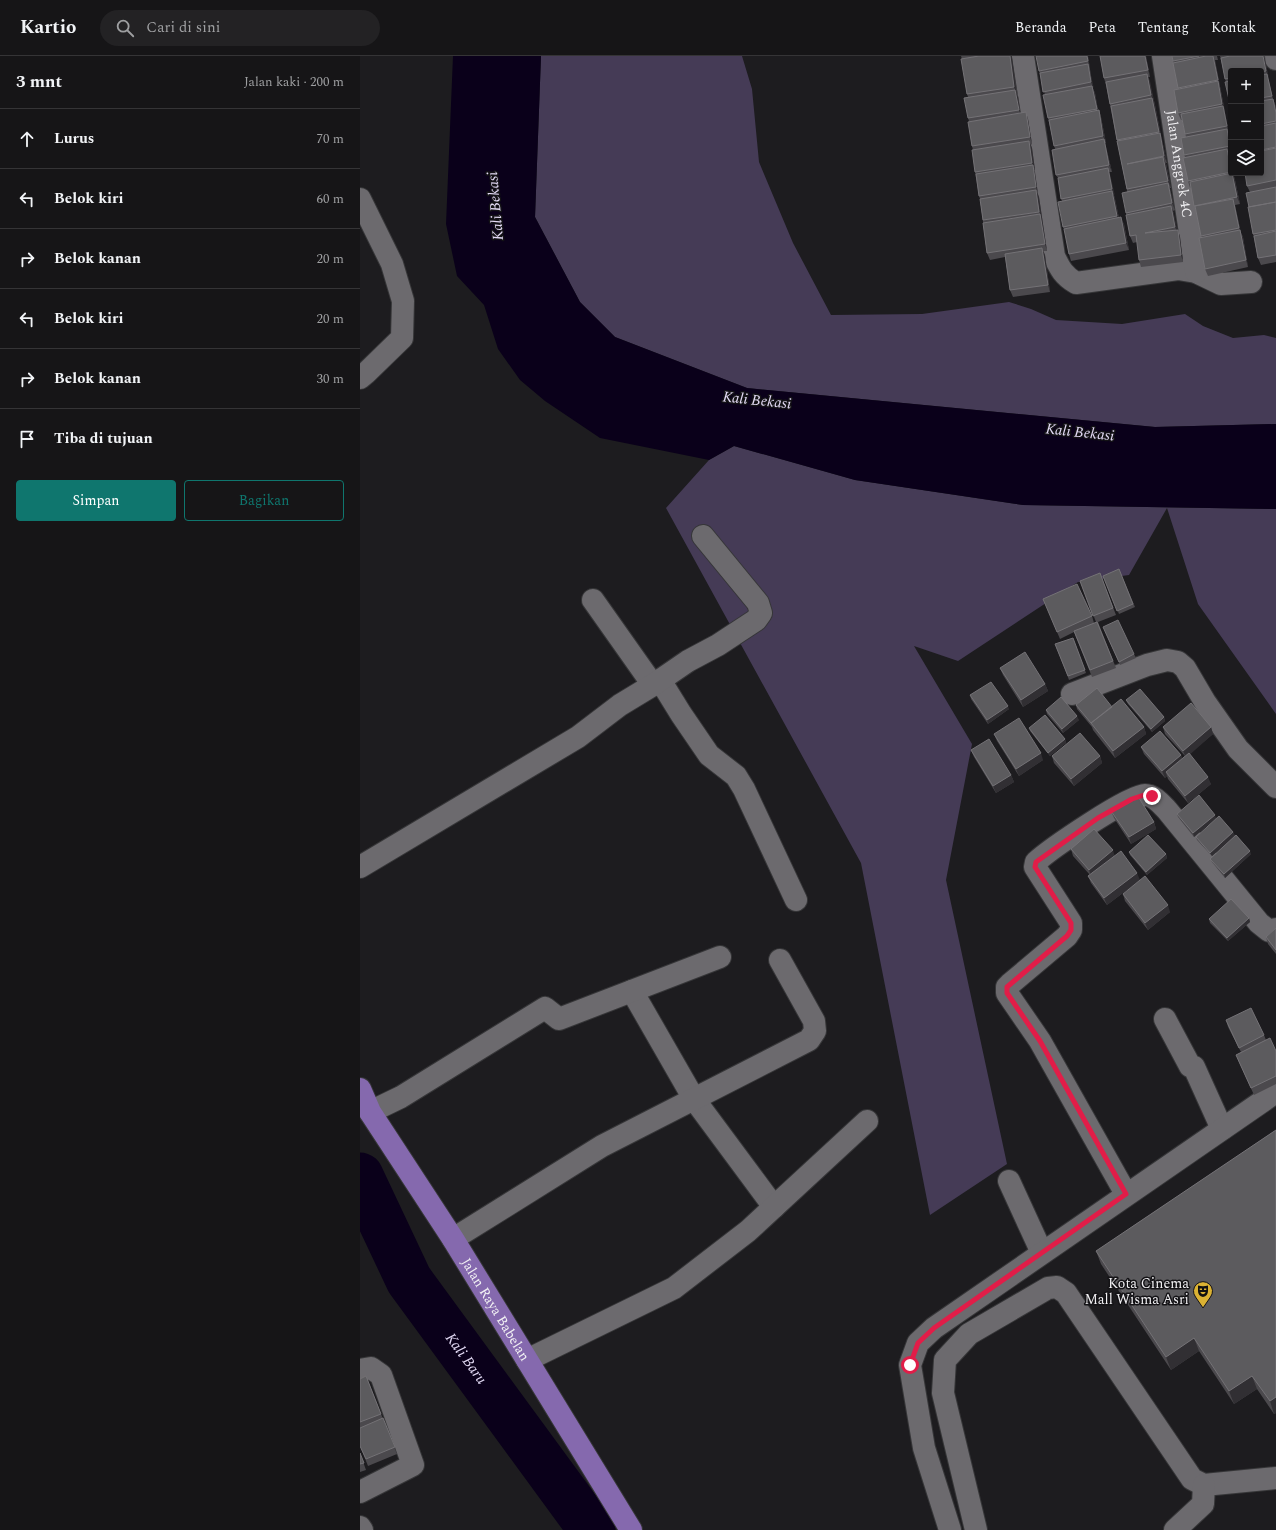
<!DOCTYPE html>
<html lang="id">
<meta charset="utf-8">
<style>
:root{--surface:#161517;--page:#232224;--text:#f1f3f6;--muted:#9e9fa1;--line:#353436;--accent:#0f766e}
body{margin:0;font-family:Spectral,serif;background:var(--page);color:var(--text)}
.controls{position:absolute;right:12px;top:12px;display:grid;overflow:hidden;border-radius:4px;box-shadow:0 2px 6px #0003}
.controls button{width:36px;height:36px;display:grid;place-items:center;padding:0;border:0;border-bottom:1px solid var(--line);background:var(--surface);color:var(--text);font:20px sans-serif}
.stop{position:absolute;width:12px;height:12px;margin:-9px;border:3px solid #e11d48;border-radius:50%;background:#fff}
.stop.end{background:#e11d48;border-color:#fff;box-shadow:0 1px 4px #0008}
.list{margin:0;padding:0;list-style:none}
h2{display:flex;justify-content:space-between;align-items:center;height:52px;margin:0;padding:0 16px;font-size:17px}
h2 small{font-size:13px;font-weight:400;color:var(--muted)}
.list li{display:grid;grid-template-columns:26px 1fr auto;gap:12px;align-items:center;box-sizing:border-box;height:60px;padding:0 16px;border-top:1px solid var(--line)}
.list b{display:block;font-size:15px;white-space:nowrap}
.list em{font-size:13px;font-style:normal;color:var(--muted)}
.actions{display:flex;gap:8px;padding:12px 16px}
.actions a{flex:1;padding:9px 0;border:1px solid var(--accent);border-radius:4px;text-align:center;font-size:14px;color:var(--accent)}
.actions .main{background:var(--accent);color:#fff}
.icon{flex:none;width:22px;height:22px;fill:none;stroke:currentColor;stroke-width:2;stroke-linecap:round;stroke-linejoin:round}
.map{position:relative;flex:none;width:916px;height:1474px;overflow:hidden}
header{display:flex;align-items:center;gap:24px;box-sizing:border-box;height:56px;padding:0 20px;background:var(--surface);border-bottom:1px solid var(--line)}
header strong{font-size:19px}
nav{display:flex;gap:22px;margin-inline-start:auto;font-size:14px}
.search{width:280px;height:36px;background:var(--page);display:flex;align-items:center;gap:10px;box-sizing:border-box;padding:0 14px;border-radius:22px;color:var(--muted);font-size:15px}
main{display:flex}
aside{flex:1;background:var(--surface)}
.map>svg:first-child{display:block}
</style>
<header>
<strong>Kartio</strong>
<div class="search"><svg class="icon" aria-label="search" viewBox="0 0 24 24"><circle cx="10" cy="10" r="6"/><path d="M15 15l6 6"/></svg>Cari di sini</div>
<nav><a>Beranda</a><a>Peta</a><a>Tentang</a><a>Kontak</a></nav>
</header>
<main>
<aside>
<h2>3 mnt<small>Jalan kaki · 200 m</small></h2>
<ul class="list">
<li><svg class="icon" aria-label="ahead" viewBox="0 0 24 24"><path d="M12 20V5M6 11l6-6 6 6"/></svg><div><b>Lurus</b></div><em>70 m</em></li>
<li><svg class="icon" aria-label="left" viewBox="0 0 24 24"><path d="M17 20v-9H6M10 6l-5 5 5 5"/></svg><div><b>Belok kiri</b></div><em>60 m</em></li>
<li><svg class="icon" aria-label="right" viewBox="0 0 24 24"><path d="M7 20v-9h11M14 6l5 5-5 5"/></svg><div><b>Belok kanan</b></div><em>20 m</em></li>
<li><svg class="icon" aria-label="left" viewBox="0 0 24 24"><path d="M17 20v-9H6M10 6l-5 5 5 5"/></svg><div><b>Belok kiri</b></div><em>20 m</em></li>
<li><svg class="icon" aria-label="right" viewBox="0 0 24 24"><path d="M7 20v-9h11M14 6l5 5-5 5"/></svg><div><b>Belok kanan</b></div><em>30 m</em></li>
<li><svg class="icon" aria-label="arrive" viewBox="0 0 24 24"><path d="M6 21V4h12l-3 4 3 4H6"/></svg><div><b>Tiba di tujuan</b></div></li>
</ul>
<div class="actions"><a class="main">Simpan</a><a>Bagikan</a></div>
</aside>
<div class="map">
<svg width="916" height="1474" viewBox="0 0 916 1474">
<rect width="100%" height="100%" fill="#1d1c1f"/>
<path fill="#453b56" d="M181,0H382L392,33L399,106L433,187L471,259L562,258L649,246L671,253L696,264L762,268L825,258L843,270L873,282L904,279L916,282V368L795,371L387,332L255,281L220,246L175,161Z
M374,390L495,424L663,449L916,453V658L838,548L807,452L769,519L718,526L598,605L554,590L612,688L586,824L647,1108L570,1159L501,807L306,452L349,404Z"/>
<path fill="#0a001a" d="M93,0H181L175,161L220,246L255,281L387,332L795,371L916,368V453L663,449L495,424L374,390L349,404L240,382L185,345L160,324L138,293L124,249L97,220L86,168Z"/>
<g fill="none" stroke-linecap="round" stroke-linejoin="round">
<path stroke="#0a001a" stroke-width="47" id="s1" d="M0,1120L49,1224L232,1474"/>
<defs>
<g id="minor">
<path d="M663,0L694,200C700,213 704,220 716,227L818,213L836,216L861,228L891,226"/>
<path id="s2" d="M803,0L836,216"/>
<path d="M916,0V3"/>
<path d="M0,143L32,208L43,245L42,282L6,317L0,322"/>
<path d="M233,544L293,629"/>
<path d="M300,624L321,658L349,699L376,720L384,733L436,844"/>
<path d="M712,638L787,609L807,604L818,606L825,612L845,646L878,693L916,731"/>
<path d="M0,811L218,681L260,649L293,629L328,605L358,589L396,564L401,557L398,547L343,480"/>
<path d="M272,935L334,1043L414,1151"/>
<path d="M805,963L830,1010L834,1011L862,1073"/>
<path d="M10,1056L41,1041L185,952L199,963L360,901"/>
<path d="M649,1125L682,1197"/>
<path d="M766,1138L680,985L647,937V931L650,928L707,880L711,874V867L675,811L676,806C690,793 769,739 785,739C794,739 801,748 807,754L899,867L909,875L916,873"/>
<path d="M93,1183L242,1090L449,984L455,975L454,965L420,904"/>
<path d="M167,1304L314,1232L388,1175L507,1065"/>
<path d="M0,1314L11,1312L21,1319L53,1409L0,1436"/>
<path d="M0,1471L2,1474"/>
<path d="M590,1474L564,1392L550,1309L558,1287L574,1272L916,1036"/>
<path d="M616,1474L583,1337L585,1304L609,1278L688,1232L697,1231L706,1237L832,1423L844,1429L916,1422"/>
<path d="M815,1474L843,1448L844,1429"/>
</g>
<g id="major">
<path id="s3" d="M0,1033L10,1056L93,1183L271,1474"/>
</g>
</defs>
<use href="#minor" stroke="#363638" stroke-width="24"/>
<use href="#major" stroke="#363638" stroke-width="24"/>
<use href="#minor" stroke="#6c6a6e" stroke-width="22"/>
<use href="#major" stroke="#8569ae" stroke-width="22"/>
</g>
<path fill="#4b494d" d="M601,0H651L661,57L668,63L672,88L671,89L672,92L675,114H674L678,138L679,141L687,195H683L685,199L690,236L653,241L650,234L645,201L630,204L627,197L620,143L619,140L615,116L613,94L612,90L609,65L608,62V41L607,38L602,3Z
M728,0L733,33L735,37L738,54H739L741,61L746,87H745L752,116H749L759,162L764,168L769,194L711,205L709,198L705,177L703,171L702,145L698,122L696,119L695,93L688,62L685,39L679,15Z
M740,0H786L790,21H788L795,49L801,80L802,84L807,107H806L811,132H810L815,154L813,155L817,174L820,181L823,206L781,211L779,204L777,186L773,187L770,180L766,157L767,135L746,29L744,22Z
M812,0H857L858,4H855L871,88V97L869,98L871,107V117H873L875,124L880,148L875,149L881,177L883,181L888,211L848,220L845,213L842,182L831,131L830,132L828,125L825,101L824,99L826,81L822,64H821L818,57L819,33Z
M860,0H905L908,22L913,43L916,51V206L901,209L898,202L893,178L889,151L890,136L887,130L901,117V15H871V52L870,48L866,26Z
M759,513L775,551L759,558L743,520Z
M740,517L756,559L738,566L756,612L732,621L714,576L700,583L683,543L732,560L734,567L736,566L720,525Z
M743,571L774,598L776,602L760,609Z
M713,582L726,617L709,624L695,588Z
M640,612L685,628L688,635L663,651L643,619Z
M610,639L649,653L628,668L611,643Z
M766,644L804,661L805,665L792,676L768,648Z
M716,649L752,651L784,671L786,678L755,702L733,674L732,671L717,653Z
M686,654L719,664L703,677L687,658Z
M803,671H851L853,678L829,698L851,728L828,747L808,723L807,720L805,722L784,698L781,691L821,699L822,703L825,700L805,678Z
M669,672L705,683L706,687L690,700L670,675Z
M634,678L683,704L659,720L637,685Z
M611,694L651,719L654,726L636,737L614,701Z
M692,700H740L742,707L714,730L694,707Z
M751,755L794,766L796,773L771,788L754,762Z
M817,758L856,762L834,781L818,761Z
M873,776L875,780L852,800L837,784L836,781Z
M711,793L755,800L780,824L747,849L731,827L728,820L730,819L713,800Z
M769,796L806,798L807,802L787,819L770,799Z
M891,798L865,822L852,806L850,803Z
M763,838L810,856L788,874L765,845Z
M889,862L890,866L868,885L850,867L849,863Z
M916,872V898L908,888L906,881Z
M866,964L904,979L906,984L916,995V1028L894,1039L879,1006L876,999L881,996L868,971Z
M916,1074V1357L914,1358L897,1333L874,1348L839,1295L811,1314L741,1208L736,1195Z
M6,1320L37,1398L8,1410L0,1390V1323Z
M0,1397L6,1414L0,1416Z"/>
<path fill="#312f33" d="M650,0H651L652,2L657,38L654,31Z
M727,0H728L730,12L728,5Z
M785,0H786L790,21L788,14Z
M853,0L855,6L865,55L862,48Z
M903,0H904L909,22L906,15Z
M728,8L730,15L734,33L731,26Z
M787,18L790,25L807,107L804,100Z
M907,18L909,25L913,43L916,51V57Z
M732,30L735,37L739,60L737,53Z
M655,34L658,41L661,61L659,54Z
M863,50L865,57L869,77L867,70Z
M739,54L741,61L746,87L743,80Z
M666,56L668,63L672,88L670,81Z
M867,73L869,80L871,88V92Z
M744,83L746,90L752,116L749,109Z
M669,85L672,92L675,114L672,107Z
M867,93L871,107V113Z
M803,101L806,108L811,132L808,125Z
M673,109L675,116L678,138L676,131Z
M748,112L750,118L755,140L752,133Z
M872,117H873L875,124L880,148L877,141Z
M808,127L810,134L815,154L812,147Z
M676,134L679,141L687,195L685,188Z
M752,135L755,142L760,167L757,160Z
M873,143L875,150L881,177L883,181L888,211L886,204L881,177L879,172Z
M811,150L814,157L818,178L815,171Z
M761,161L764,168L769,194L766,187Z
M818,174L820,181L823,206L821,199Z
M682,192L685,199L690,236L688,229Z
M685,628L688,635L663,651L661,644Z
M648,650L649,653L628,668L627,664Z
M717,660L719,664L703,677L702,673Z
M804,661L805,665L792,676L791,673Z
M784,671L786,678L755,702L753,695Z
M851,671L853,678L826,702L823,695Z
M705,683L706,687L690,700L688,697Z
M681,697L683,704L659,720L656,713Z
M821,699L823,706L806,716L807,720L805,722L802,715Z
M740,700L742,707L714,730L711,723Z
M651,719L654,726L636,737L633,730Z
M848,721L851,728L828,747L825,740Z
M855,759L856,762L834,781L833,777Z
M794,766L796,773L771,788L769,781Z
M873,776L875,780L852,800L850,797Z
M753,794L755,801L731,821L729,814Z
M890,795L891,798L865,822L864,818Z
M806,798L807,802L787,819L786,816Z
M777,817L780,824L747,849L744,842Z
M808,849L810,856L788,874L785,867Z
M889,862L890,866L868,885L867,882Z
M834,1282L839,1295L811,1314L806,1301Z
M892,1320L897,1333L874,1348L869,1335Z
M916,1341V1357L914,1358L910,1345Z"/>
<path fill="#5c5b5e" stroke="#747276" d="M619,0H650L654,31L607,38L601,3Z
M676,0H727L728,5L679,15Z
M740,0H785L788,14L744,22Z
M812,0H839L813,5Z
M846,0H853L858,24L818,32L813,7Z
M870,0H903L906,15L901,16V15H871V22L865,23L861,2Z
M728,8L731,26L683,36L680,17Z
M787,18L791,39L750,48L746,26Z
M907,18L912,40L901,42V19Z
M858,25L862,48L818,57L814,34Z
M871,25V48H870L865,26Z
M732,30L737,53L688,62L683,39Z
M655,34L659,54L608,62L604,42Z
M792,42L799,76L757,84L751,50Z
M913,43L916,57V65L901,68V45Z
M863,50L867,70L825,78L821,58Z
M739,54L743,80L694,90L689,64Z
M666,56L670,81L612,90L608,66Z
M916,67V91L901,94V70Z
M867,73L870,90L824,99L821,82Z
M800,77L804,100L767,108L803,101L808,125L767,133L757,85Z
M744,83L749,109L696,119L692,94Z
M669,85L672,107L615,116L612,94Z
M916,92V124L887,130L885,117H901V95Z
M867,93L871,113V116L828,125L823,102Z
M673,109L676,131L619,140L616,118Z
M748,112L752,133L701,143L698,122Z
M872,117L877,141L834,150L830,126Z
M808,127L812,147L766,157L762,137Z
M916,131V146L889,151L886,137Z
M676,134L679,156L623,164L620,143Z
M752,135L757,160L703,171L698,146Z
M873,143L879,172L841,180L835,150Z
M916,146V174L893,178L888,151Z
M811,150L815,171L785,177L818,174L821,199L779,204L776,179L770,180L766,159Z
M680,158L685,188L627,197L623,167Z
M761,161L766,187L709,198L704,173Z
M880,174L886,204L845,213L839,182Z
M916,175V199L898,202L894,180Z
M682,192L688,229L650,234L645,198Z
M759,513L773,548L757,555L743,520Z
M740,517L753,552L733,560L720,525Z
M717,528L732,560L697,576L683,543Z
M758,564L774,598L759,606L743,571Z
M737,566L753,605L730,614L714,575Z
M713,582L725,614L708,620L695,588Z
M665,596L685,628L661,644L640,612Z
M631,626L648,650L627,664L610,639Z
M737,632L752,651L731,667L716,649Z
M780,633L804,661L791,673L766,644Z
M701,641L717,660L702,673L686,654Z
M761,643L784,671L753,695L731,667Z
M831,647L851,671L823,695L803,671Z
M685,659L705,683L688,697L669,672Z
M659,662L681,697L656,713L634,678Z
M800,675L821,699L802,715L781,691Z
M720,677L740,700L711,723L692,700Z
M629,683L651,719L633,730L611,694Z
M829,697L848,721L825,740L806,716Z
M777,739L794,766L769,781L751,755Z
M839,739L855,759L833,777L817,758Z
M859,760L873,776L850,797L836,781Z
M734,773L753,794L729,814L711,793Z
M788,779L806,798L786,816L769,796Z
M876,779L890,795L864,818L850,803Z
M761,795L777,817L744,842L728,820Z
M785,820L808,849L785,867L763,838Z
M871,843L889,862L867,882L849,863Z
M916,872V894L906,881Z
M891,952L904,979L879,992L866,964Z
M910,982L916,995V1020L891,1032L876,999Z
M916,1074V1341L910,1345L892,1320L869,1335L834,1282L806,1301L736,1195Z
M6,1320L21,1358L0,1366V1323Z
M23,1362L35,1391L6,1403L0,1390V1372Z
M0,1397L4,1407L0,1408Z"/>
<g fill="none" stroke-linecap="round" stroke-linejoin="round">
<path stroke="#e11d48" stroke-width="5" d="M550,1309L558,1287L574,1272L766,1138L680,985L647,937V931L707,880L711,874V867L675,811L676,806L738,762L772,743L784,739L792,740"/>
</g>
<defs>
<symbol id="theatre-pin" viewBox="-11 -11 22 30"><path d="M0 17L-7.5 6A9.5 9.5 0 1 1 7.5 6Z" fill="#dbb233" stroke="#141316"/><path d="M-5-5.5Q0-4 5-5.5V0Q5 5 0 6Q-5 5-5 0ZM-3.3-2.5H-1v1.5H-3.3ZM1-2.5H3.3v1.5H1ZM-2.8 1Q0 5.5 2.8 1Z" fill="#111"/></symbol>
</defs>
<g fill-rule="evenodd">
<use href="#theatre-pin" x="832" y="1224" width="22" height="30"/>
</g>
<g text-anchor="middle" stroke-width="3" stroke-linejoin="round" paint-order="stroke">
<g font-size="14" fill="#f1f0f3" stroke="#141316">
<text dy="5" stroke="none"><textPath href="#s2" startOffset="109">Jalan Anggrek 4C</textPath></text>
<text dy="5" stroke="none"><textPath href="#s3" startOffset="259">Jalan Raya Babelan</textPath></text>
</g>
<g font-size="14" fill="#f1f0f3" stroke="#141316" text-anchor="end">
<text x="829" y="1232">Kota Cinema<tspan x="829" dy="16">Mall Wisma Asri</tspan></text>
</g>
<g font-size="15" font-style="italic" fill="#e3daf5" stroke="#141316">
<text transform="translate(135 150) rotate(-95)" y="5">Kali Bekasi</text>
<text transform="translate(397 344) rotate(6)" y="5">Kali Bekasi</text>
<text transform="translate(720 376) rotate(6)" y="5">Kali Bekasi</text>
<text dy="5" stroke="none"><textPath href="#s1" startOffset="212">Kali Baru</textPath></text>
</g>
</g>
</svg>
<div class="controls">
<button>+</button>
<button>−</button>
<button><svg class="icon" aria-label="layers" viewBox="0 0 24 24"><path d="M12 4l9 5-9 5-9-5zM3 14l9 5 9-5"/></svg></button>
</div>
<div class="stop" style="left:550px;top:1309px"></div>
<div class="stop end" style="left:792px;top:740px"></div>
</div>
</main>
